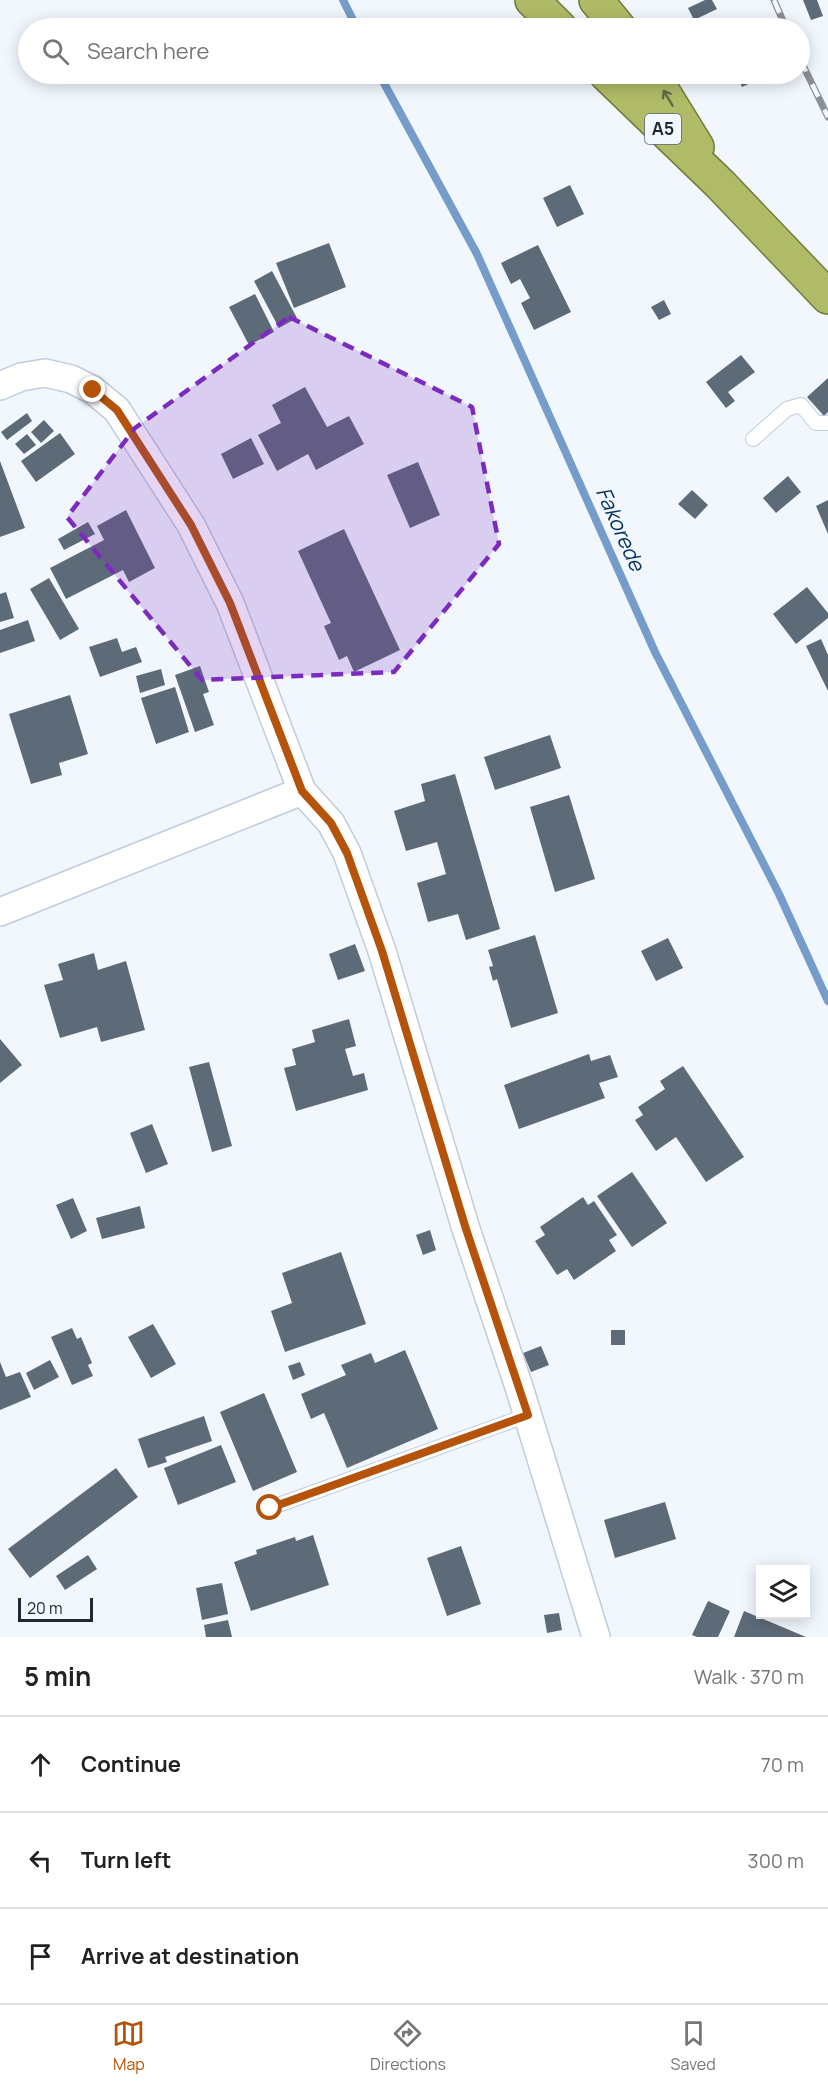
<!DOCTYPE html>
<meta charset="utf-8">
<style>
:root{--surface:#fff;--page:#f2f2f2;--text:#222;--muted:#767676;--line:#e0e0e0;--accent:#b45309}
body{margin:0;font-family:Manrope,sans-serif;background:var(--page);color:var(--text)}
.controls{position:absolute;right:18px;bottom:18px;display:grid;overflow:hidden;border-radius:0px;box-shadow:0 3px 15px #0003}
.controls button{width:54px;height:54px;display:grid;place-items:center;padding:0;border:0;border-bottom:2px solid var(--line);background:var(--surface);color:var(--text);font:30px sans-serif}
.scale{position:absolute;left:18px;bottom:15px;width:75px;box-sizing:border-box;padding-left:6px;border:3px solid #23282e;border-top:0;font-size:16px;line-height:21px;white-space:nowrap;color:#23282e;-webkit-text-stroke:4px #f1f7fd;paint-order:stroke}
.stop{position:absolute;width:18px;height:18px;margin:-14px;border:4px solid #b45309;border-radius:50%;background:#fff}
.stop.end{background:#b45309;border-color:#fff;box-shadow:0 2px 6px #0008}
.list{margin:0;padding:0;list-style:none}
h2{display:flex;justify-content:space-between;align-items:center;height:78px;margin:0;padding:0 24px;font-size:26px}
h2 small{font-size:20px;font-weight:400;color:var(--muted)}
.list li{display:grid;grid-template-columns:39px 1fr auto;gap:18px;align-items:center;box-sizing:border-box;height:96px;padding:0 24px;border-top:2px solid var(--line)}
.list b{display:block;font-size:22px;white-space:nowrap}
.list em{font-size:20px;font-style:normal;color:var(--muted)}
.icon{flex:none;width:33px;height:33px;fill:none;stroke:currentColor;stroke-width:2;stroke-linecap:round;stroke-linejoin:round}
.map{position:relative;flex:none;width:828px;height:1637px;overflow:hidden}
.search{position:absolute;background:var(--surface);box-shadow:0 3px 15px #0003;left:18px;right:18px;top:18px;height:66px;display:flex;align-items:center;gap:15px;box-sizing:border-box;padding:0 21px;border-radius:33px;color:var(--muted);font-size:22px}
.sheet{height:366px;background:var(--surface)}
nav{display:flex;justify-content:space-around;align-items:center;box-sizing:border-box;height:84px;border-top:2px solid var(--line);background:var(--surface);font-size:16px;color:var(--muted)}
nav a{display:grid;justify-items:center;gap:3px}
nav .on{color:var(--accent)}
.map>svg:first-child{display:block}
</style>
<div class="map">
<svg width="828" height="1637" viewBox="0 0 828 1637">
<rect width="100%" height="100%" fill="#f1f7fd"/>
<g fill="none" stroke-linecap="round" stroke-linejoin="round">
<path stroke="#769cc9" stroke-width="8" d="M343,0L357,28
M379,74L477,254L655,652L779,894L828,1001"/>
</g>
<path fill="#5d6a78" d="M705,0H712L717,9L694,20L688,8Z
M803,0H817L823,16L811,20Z
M736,74H752L755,81L742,87Z
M570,185L584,214L557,227L543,198Z
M329,243L346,287L294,308L276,263Z
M538,245L571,312L534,330L521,303L530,298L520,279L511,284L501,263Z
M272,271L297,318L279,328L254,281Z
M255,294L274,332L249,345L229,307Z
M664,300L671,314L659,320L651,307Z
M741,355L755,372L728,392L735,401L726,408L706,382Z
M828,378V412L824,416L807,397Z
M305,387L327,427L349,416L364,444L316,470L308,454L277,471L258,435L281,423L272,405Z
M27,413L32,421L7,440L1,432Z
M44,420L54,431L41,443L31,432Z
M60,433L75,454L36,482L21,461Z
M27,434L36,445L24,454L15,444Z
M251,438L264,464L233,479L221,454Z
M0,461L25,528L0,537Z
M418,462L440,515L410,528L387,475Z
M788,476L801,492L776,513L763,498Z
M692,490L708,505L695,519L678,504Z
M828,500V534L816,506Z
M126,510L155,568L129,582L123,570L66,599L50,568L104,540L97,526Z
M88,522L95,534L64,550L58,539Z
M344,529L400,650L354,672L347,656L339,660L324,626L331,623L298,551Z
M49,578L79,629L60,640L30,589Z
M807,587L828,613V618L796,644L773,614Z
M6,592L14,618L0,622V594Z
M28,620L35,641L0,653V630Z
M117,638L122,652L136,647L142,662L100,677L89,647Z
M821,639L828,655V691L806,646Z
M200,666L209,692L203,694L214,725L195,732L175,675Z
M161,669L165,685L140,693L136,676Z
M175,687L189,732L156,744L141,698Z
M70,695L88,754L59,763L62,775L31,784L9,714Z
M550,735L561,768L495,790L484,757Z
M455,774L500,929L466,940L458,914L428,922L417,883L446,874L437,842L406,851L394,811L425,801L421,784Z
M569,795L595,879L555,892L530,807Z
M535,935L558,1013L511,1028L497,979L493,981L489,967L493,966L488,950Z
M668,938L683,968L656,981L641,951Z
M355,944L365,971L338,980L329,954Z
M94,953L98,970L126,961L145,1030L101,1042L97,1027L60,1038L44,985L63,980L58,964Z
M349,1019L356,1046L345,1049L353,1076L364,1073L368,1090L296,1111L284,1068L296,1065L292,1049L315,1042L312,1030Z
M0,1039L22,1065L0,1083Z
M589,1054L591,1061L610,1055L618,1077L599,1083L605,1098L519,1129L504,1085Z
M209,1062L232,1146L212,1152L189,1067Z
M683,1066L744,1157L706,1182L676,1137L656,1151L635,1120L643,1115L638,1107L665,1089L660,1081Z
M152,1124L168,1164L146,1173L130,1133Z
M632,1172L667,1223L632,1247L597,1196Z
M583,1197L588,1205L594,1201L617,1235L609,1240L616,1251L574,1280L567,1269L557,1275L535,1241L545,1235L540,1227Z
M73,1198L87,1231L71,1239L56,1205Z
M140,1206L145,1228L102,1239L96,1218Z
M430,1230L436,1250L423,1255L416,1235Z
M341,1252L366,1324L285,1352L271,1311L292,1303L282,1273Z
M153,1324L176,1364L151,1378L128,1337Z
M72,1328L77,1339L81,1337L92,1363L88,1365L93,1376L72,1385L51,1337Z
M611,1330H625V1345H611Z
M541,1346L549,1365L531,1372L523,1353Z
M405,1350L438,1429L347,1468L324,1413L311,1419L301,1394L346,1375L341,1365L371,1353L375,1363Z
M50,1360L59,1377L34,1390L26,1373Z
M0,1362L6,1377L20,1372L31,1397L0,1410Z
M300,1362L305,1375L293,1380L288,1366Z
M264,1393L297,1472L253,1491L220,1412Z
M204,1416L212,1441L165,1457L167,1462L148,1468L138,1439Z
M221,1445L236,1482L178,1505L164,1468Z
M116,1468L138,1497L30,1578L8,1549Z
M665,1502L676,1539L615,1558L604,1520Z
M313,1535L329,1585L251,1611L234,1562L257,1554L256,1550L295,1537L296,1541Z
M461,1546L481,1604L447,1616L427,1558Z
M88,1555L97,1569L65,1590L56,1576Z
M222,1583L228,1614L202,1620L196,1588Z
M708,1601L730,1611L718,1637H697L692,1635Z
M744,1611L806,1637H734Z
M559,1613L562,1630L547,1633L544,1615Z
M228,1620L232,1637H206L204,1625Z"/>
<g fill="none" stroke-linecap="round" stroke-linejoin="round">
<defs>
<path id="service" d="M753,439L787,409L801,405L816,423H828
M270,1508L528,1415"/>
<path id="minor" d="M0,386L21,377L45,373L71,379L93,390L117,410L191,525L230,603L302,791L331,823L347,853L382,951L466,1229L519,1387L596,1637
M0,912L302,791"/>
<path id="trunk" d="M532,0L560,28
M596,0L619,28
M606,74L720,184L828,297
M652,74L697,147"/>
</defs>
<use href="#service" stroke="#bfccdd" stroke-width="16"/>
<use href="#minor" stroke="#bfccdd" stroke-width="30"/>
<use href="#trunk" stroke="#727c3a" stroke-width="36"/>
<use href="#service" stroke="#fff" stroke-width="14"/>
<use href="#minor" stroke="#fff" stroke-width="27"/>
<use href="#trunk" stroke="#b0bb67" stroke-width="33"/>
<defs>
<path id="rail" d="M774,0L786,28
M800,59L828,117"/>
</defs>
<use href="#rail" stroke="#8b9096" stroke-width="7"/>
<use href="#rail" stroke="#f1f7fd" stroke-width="4.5" stroke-dasharray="14" stroke-linecap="butt"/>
</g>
<defs><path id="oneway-shaft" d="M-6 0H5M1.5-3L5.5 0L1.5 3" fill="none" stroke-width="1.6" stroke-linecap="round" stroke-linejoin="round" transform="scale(1.5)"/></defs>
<use stroke="#626a48" href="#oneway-shaft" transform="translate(668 98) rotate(-121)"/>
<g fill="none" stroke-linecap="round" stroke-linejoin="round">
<path stroke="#b45309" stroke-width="8" d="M93,390L117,410L191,525L230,603L302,791L331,823L347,853L382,951L466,1229L528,1415L270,1508"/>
</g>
<path fill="#7b2cbf" fill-opacity="0.2" stroke="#7b2cbf" stroke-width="4.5" stroke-dasharray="12 8" stroke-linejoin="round" d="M289,317L472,407L499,544L394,672L202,680L67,517L135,428Z"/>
<g text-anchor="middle" stroke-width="6" stroke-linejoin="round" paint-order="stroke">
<rect fill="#f1f7fd" stroke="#61666c" stroke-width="1.5" x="645" y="114" width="36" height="30" rx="4.5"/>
<g font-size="18" font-weight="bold" fill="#23282e">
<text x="663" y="135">A5</text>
</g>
<g font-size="21" font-style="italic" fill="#042f59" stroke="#f1f7fd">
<text transform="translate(620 529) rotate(66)" y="7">Fakorede</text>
</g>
</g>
</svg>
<div class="controls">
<button><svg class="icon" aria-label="layers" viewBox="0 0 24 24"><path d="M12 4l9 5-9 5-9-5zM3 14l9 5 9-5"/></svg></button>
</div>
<div class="scale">20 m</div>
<div class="stop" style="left:270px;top:1508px"></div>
<div class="stop end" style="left:93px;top:390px"></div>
<div class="search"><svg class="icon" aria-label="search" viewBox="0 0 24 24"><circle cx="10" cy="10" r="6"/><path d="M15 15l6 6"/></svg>Search here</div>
</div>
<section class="sheet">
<h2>5 min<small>Walk · 370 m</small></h2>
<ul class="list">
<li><svg class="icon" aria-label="ahead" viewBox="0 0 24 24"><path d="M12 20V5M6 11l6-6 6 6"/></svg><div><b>Continue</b></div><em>70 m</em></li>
<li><svg class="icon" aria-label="left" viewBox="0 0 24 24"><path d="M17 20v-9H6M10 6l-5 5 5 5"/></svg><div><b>Turn left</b></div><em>300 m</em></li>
<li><svg class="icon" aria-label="arrive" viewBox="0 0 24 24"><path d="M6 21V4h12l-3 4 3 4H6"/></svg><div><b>Arrive at destination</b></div></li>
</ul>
</section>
<nav>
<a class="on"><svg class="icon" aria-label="map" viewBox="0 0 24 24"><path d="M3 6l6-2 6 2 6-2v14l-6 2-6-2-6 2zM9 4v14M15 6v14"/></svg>Map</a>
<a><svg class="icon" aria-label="directions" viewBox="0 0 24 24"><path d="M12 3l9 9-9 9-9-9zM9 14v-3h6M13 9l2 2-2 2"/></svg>Directions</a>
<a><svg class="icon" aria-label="saved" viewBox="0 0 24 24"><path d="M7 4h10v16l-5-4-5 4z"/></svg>Saved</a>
</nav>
